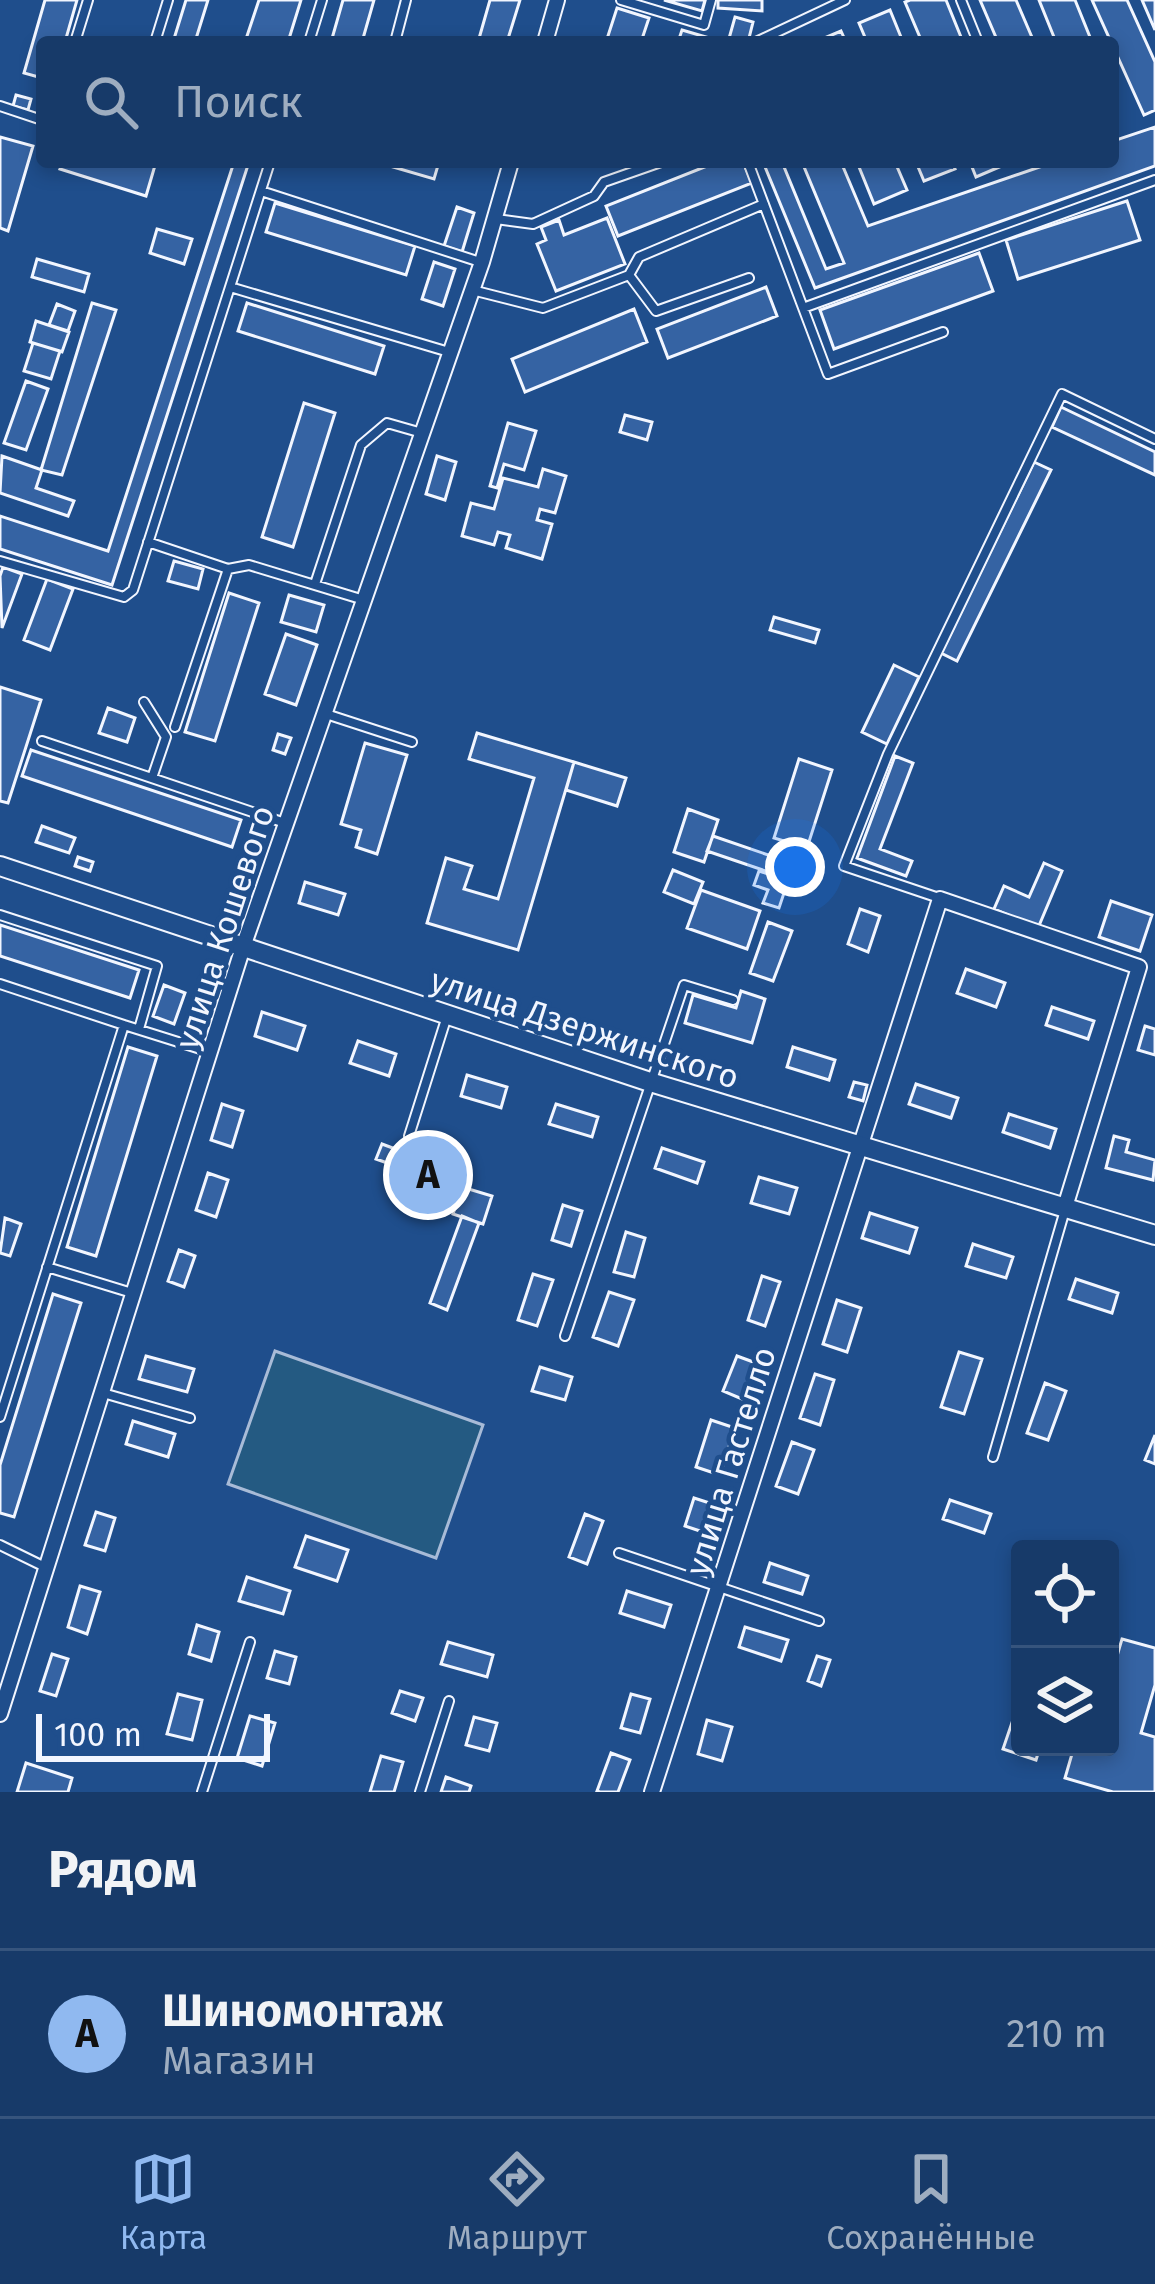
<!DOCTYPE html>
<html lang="ru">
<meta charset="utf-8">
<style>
:root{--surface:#173a69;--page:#20416f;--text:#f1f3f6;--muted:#9eadc0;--line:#36547d;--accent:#90b9f0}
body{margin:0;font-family:"Fira Sans",sans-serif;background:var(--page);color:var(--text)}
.controls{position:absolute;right:36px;bottom:36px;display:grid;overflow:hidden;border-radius:12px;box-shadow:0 6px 18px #0003}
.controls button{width:108px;height:108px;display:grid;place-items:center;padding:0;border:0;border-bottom:3px solid var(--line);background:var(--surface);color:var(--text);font:60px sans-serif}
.scale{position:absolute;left:36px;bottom:30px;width:234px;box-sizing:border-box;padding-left:12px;border:6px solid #f2f6ff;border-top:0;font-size:33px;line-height:42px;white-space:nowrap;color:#f2f6ff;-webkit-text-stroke:9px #1f4e8c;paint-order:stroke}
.you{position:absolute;left:795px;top:867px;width:42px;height:42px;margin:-30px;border:9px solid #fff;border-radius:50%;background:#1a73e8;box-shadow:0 0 0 18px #1a73e833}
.badge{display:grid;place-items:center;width:78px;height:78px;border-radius:50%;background:var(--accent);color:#111;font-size:39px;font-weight:700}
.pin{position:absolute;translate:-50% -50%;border:6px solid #fff;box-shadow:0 3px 12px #0006}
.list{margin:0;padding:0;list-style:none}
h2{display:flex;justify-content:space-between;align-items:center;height:156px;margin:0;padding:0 48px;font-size:51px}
h2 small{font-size:39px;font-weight:400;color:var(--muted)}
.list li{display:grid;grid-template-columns:78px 1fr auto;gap:36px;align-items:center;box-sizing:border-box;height:168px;padding:0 48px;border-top:3px solid var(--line)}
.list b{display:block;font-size:45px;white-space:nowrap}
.list p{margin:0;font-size:39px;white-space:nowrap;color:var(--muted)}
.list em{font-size:39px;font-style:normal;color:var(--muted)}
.icon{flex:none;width:66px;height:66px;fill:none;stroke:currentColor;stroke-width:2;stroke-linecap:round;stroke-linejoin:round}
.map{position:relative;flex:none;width:1155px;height:1792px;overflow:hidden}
.search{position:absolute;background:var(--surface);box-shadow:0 6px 18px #0003;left:36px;right:36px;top:36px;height:132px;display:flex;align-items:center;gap:30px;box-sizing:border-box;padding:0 42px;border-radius:12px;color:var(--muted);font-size:45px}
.sheet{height:324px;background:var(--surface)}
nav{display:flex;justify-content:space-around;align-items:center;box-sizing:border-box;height:168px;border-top:3px solid var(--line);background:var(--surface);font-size:33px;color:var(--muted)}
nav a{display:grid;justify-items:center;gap:6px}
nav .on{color:var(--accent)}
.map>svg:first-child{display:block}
</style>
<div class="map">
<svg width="1155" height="1792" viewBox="0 0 1155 1792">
<rect width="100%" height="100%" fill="#1f4e8c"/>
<path fill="#245a82" stroke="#a8bbd7" stroke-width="3" d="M275,1351L483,1425L436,1558L228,1484Z"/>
<path fill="#3563a3" stroke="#f2f6ff" stroke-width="3" d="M45,0H77L65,42H42V78L24,73Z
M186,0H208L195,42H173Z
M259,0H301L288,42H245Z
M343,0H374L362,42H331Z
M490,0H520L507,42H478Z
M664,0H705L702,11Z
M718,0H762V11L718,8Z
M910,0H946L963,42H922L905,2Z
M980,0H1016L1034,42H998Z
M1039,0H1075L1092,42H1056Z
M1092,0H1127L1155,62V110L1144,115Z
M1142,0H1155V30Z
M617,8L649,18L641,42H606Z
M890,10L903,42H867L859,23Z
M735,17L753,22L748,42H728Z
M682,30L723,42H678Z
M841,31L846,42H815Z
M16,95L31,99L28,110L13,106Z
M1155,127V166L815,288L763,162H782L826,269L844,263L802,162H841L868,226L1054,162H1113V141Z
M0,137L33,146L8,231L0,228Z
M63,162H156L146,196L60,169Z
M234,162H249L112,585L0,549V516L108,551Z
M376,162H439L434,179Z
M717,162H743L752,183L618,236L606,206Z
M857,162H895L907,190L874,204Z
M916,162H952L955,169L924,181Z
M970,162H1011L976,177Z
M1127,201L1140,240L1018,279L1006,240Z
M275,203L415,246L406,275L266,232Z
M457,207L474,213L462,252L444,246Z
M607,218L625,264L556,291L537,244L546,240L541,227L559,220L564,235Z
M157,229L192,239L184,264L150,253Z
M979,253L993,291L834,349L820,310Z
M37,259L89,274L84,292L32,277Z
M434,262L455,269L443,306L422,299Z
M766,287L777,316L668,358L657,329Z
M92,303L116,310L62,475L41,470Z
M247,303L384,346L375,374L238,331Z
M57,304L75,311L68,331L49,325Z
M634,309L647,342L525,392L512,359Z
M36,321L69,332L62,352L30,342Z
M33,343L60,351L51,379L24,371Z
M26,381L48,389L26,450L4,443Z
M304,403L335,413L293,547L262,537Z
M1061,407L1155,452V475L1052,427Z
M625,415L652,422L647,440L620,432Z
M508,423L536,431L524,470L504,464L497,488L490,486Z
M2,456L42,470L36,488L74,501L68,516L0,493Z
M437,456L456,462L445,500L426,494Z
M1034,462L1051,470L957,661L941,653Z
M543,469L566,476L555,513L540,509L537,520L552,524L542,559L506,548L510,535L498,532L494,545L462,536L471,503L494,509L503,478L538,487Z
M174,561L203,569L198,589L168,581Z
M3,567L22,574L2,628L0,576Z
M47,579L73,589L50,650L24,640Z
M229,593L259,603L215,741L185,732Z
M289,595L324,605L316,632L281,622Z
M774,617L819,630L815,643L770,630Z
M286,634L317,645L296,705L265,694Z
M894,665L919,677L887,744L862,732Z
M0,687L41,700L8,803L0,801Z
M108,708L135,718L127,742L99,733Z
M477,733L574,762L518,950L427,923L446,858L472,866L464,889L498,899L534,778L469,759Z
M278,734L291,738L285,754L273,750Z
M365,743L407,755L377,854L356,847L361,830L341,824Z
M31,750L241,820L232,847L22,776Z
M895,756L913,763L880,849L912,861L906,876L857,858Z
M799,759L832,770L807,848L774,838Z
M574,762L626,778L617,806L566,790Z
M688,809L718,820L704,862L674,852Z
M42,826L75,838L69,853L36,842Z
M713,836L809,869L804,884L707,851Z
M78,857L93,862L90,871L75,866Z
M1044,863L1062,871L1038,928L994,909L1004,886L1029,897Z
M673,870L703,882L694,904L664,892Z
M759,871L788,881L779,908L763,903L768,890L754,885Z
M305,882L345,894L338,915L299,903Z
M701,890L760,911L747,949L687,928Z
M1111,901L1152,915L1140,951L1099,937Z
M860,909L880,916L868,952L848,944Z
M768,922L792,931L773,981L750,973Z
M0,925L139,970L130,998L0,956Z
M966,969L1005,983L996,1007L957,993Z
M164,985L185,993L174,1024L153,1016Z
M741,991L765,999L752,1043L685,1023L693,995L736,1008Z
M1052,1007L1094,1021L1088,1039L1046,1025Z
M262,1012L305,1026L297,1050L255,1036Z
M1145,1026L1155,1029V1055L1138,1050Z
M358,1041L396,1054L389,1076L350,1063Z
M128,1047L157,1056L96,1256L67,1247Z
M793,1047L835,1060L829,1080L787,1067Z
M467,1075L507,1087L501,1108L461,1096Z
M854,1082L867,1085L863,1101L849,1097Z
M916,1084L958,1098L951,1118L909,1104Z
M222,1104L243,1111L232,1147L211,1140Z
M556,1104L598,1117L592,1137L549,1124Z
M1009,1114L1056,1129L1050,1148L1003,1132Z
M1114,1136L1129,1140L1126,1152L1155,1160L1153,1180L1106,1168Z
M382,1144L398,1150L393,1165L376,1159Z
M662,1148L704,1162L697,1183L655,1168Z
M412,1149L455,1163L443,1201L400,1187Z
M208,1173L228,1180L216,1217L196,1210Z
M759,1177L797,1188L789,1214L751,1203Z
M462,1187L492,1196L483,1224L453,1214Z
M563,1205L582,1211L571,1246L552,1240Z
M870,1213L917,1228L909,1253L862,1238Z
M462,1216L479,1223L447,1310L430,1303Z
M5,1218L21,1224L10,1256L0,1253Z
M626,1232L645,1238L634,1277L614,1272Z
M973,1244L1013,1257L1006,1278L966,1266Z
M179,1250L195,1256L184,1287L168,1281Z
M533,1274L553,1280L537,1326L518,1320Z
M762,1276L780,1282L765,1326L748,1320Z
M1076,1279L1118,1293L1112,1313L1069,1299Z
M609,1292L634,1300L618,1346L593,1337Z
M53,1294L81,1303L14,1517L0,1513V1465Z
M837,1300L861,1308L847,1352L823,1344Z
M959,1352L982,1359L964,1414L941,1407Z
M146,1356L194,1369L187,1392L139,1379Z
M737,1356L756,1363L742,1399L723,1391Z
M540,1367L572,1377L565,1400L532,1391Z
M815,1374L834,1380L820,1425L800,1418Z
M1045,1383L1066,1391L1048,1440L1027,1433Z
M711,1420L735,1428L720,1475L696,1467Z
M133,1421L175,1434L168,1457L126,1444Z
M1155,1435V1464L1145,1460Z
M792,1442L814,1450L798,1494L776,1486Z
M694,1498L722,1507L712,1535L685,1526Z
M950,1500L991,1514L984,1533L943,1519Z
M96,1512L115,1518L105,1551L85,1545Z
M585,1514L603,1521L587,1564L569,1557Z
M306,1536L348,1550L337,1581L295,1567Z
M770,1563L808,1576L802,1594L764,1582Z
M247,1577L290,1591L283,1614L239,1601Z
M80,1586L100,1592L87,1634L68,1627Z
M627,1591L671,1605L664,1627L620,1613Z
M197,1625L219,1632L211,1661L189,1654Z
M745,1627L788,1640L781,1661L739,1647Z
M1122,1639L1155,1648V1685L1141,1733L1155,1737V1792H1113L1065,1778L1074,1747H1110V1680Z
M448,1642L493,1655L487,1677L441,1664Z
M275,1651L296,1657L289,1684L267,1678Z
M52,1654L68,1659L56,1696L40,1691Z
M817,1656L830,1660L821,1686L808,1681Z
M400,1691L423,1698L415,1721L392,1713Z
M178,1694L202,1700L192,1740L167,1734Z
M631,1694L650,1699L640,1733L621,1728Z
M1020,1699V1747H1040L1036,1760L1003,1749Z
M250,1716L275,1723L262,1766L237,1758Z
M474,1717L497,1723L489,1751L466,1745Z
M707,1720L732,1727L722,1761L698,1754Z
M611,1753L630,1760L618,1792H600L597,1791Z
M381,1756L403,1762L394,1792H370Z
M26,1763L72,1778L68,1792H17Z
M446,1777L471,1786L469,1792H441Z"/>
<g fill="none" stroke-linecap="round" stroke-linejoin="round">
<defs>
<path id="service" d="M621,0L704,25L711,0
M961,0L978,42
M75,42L88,0
M155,42L168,0
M309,42L322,0
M395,42L406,0
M756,42L845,0
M0,106L42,120
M748,162L828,374L943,332
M261,191L480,262
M496,219L533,224L594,196L604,182L661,162
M629,275L656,311L749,278
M230,287L449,352
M472,290L543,308L629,275L639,257L764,204
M803,308L1155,180
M148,542L228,569L249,565L364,600
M0,561L124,597L133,590L270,162
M315,584L361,445L387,423L422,433
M144,702L166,737L152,778
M326,714L412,742
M175,727L228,569
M42,741L285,823
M939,898L844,866L888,754L1062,394L1155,439
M0,915L157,966L139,1029
M0,984L124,1025
M409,1136L447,1016
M47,1267L132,1293
M565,1336L684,985L733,1000
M103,1393L190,1418
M0,1417L124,1025L210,1052
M993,1457L1065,1210
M0,1545L45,1567
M619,1553L819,1621
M202,1792L250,1642
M420,1792L449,1701"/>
<path id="minor" d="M545,42L557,0
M0,1714L244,944L482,262L511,162
M652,1792L940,899L1139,967L1065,1207"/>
<path id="tertiary" d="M0,866L650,1082L1155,1235"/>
</defs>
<use href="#service" stroke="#f2f6ff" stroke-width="12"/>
<use href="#minor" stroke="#f2f6ff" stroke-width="18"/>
<use href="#tertiary" stroke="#f2f6ff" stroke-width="22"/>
<use href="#service" stroke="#1f4e8c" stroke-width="8"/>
<use href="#minor" stroke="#1f4e8c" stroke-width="14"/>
<use href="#tertiary" stroke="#1f4e8c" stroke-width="18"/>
</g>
<g text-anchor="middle" stroke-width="9" stroke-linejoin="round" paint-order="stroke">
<g font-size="33" fill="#f2f6ff" stroke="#1f4e8c">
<text transform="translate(224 927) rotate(-72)" y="12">улица Кошевого</text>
<text transform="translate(585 1028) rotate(18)" y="12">улица Дзержинского</text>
<text transform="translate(730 1461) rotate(-73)" y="12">улица Гастелло</text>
</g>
</g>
</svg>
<div class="controls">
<button><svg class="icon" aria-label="locate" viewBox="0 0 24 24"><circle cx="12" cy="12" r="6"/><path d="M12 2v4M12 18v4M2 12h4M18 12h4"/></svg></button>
<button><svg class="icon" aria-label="layers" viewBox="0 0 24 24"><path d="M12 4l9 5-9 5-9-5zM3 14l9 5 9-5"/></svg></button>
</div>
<div class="scale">100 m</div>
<div class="you"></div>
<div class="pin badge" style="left:428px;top:1175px">A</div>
<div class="search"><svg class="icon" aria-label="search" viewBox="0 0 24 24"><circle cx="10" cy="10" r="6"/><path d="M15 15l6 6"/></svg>Поиск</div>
</div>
<section class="sheet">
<h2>Рядом<small></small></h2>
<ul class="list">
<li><span class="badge">A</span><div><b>Шиномонтаж</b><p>Магазин</p></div><em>210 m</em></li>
</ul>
</section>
<nav>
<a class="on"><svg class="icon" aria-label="map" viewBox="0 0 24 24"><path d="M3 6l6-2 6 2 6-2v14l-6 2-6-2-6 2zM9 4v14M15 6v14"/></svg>Карта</a>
<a><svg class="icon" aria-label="directions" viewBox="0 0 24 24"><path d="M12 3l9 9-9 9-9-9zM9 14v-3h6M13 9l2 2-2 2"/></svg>Маршрут</a>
<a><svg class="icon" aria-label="saved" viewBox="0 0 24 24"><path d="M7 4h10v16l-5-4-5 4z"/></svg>Сохранённые</a>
</nav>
